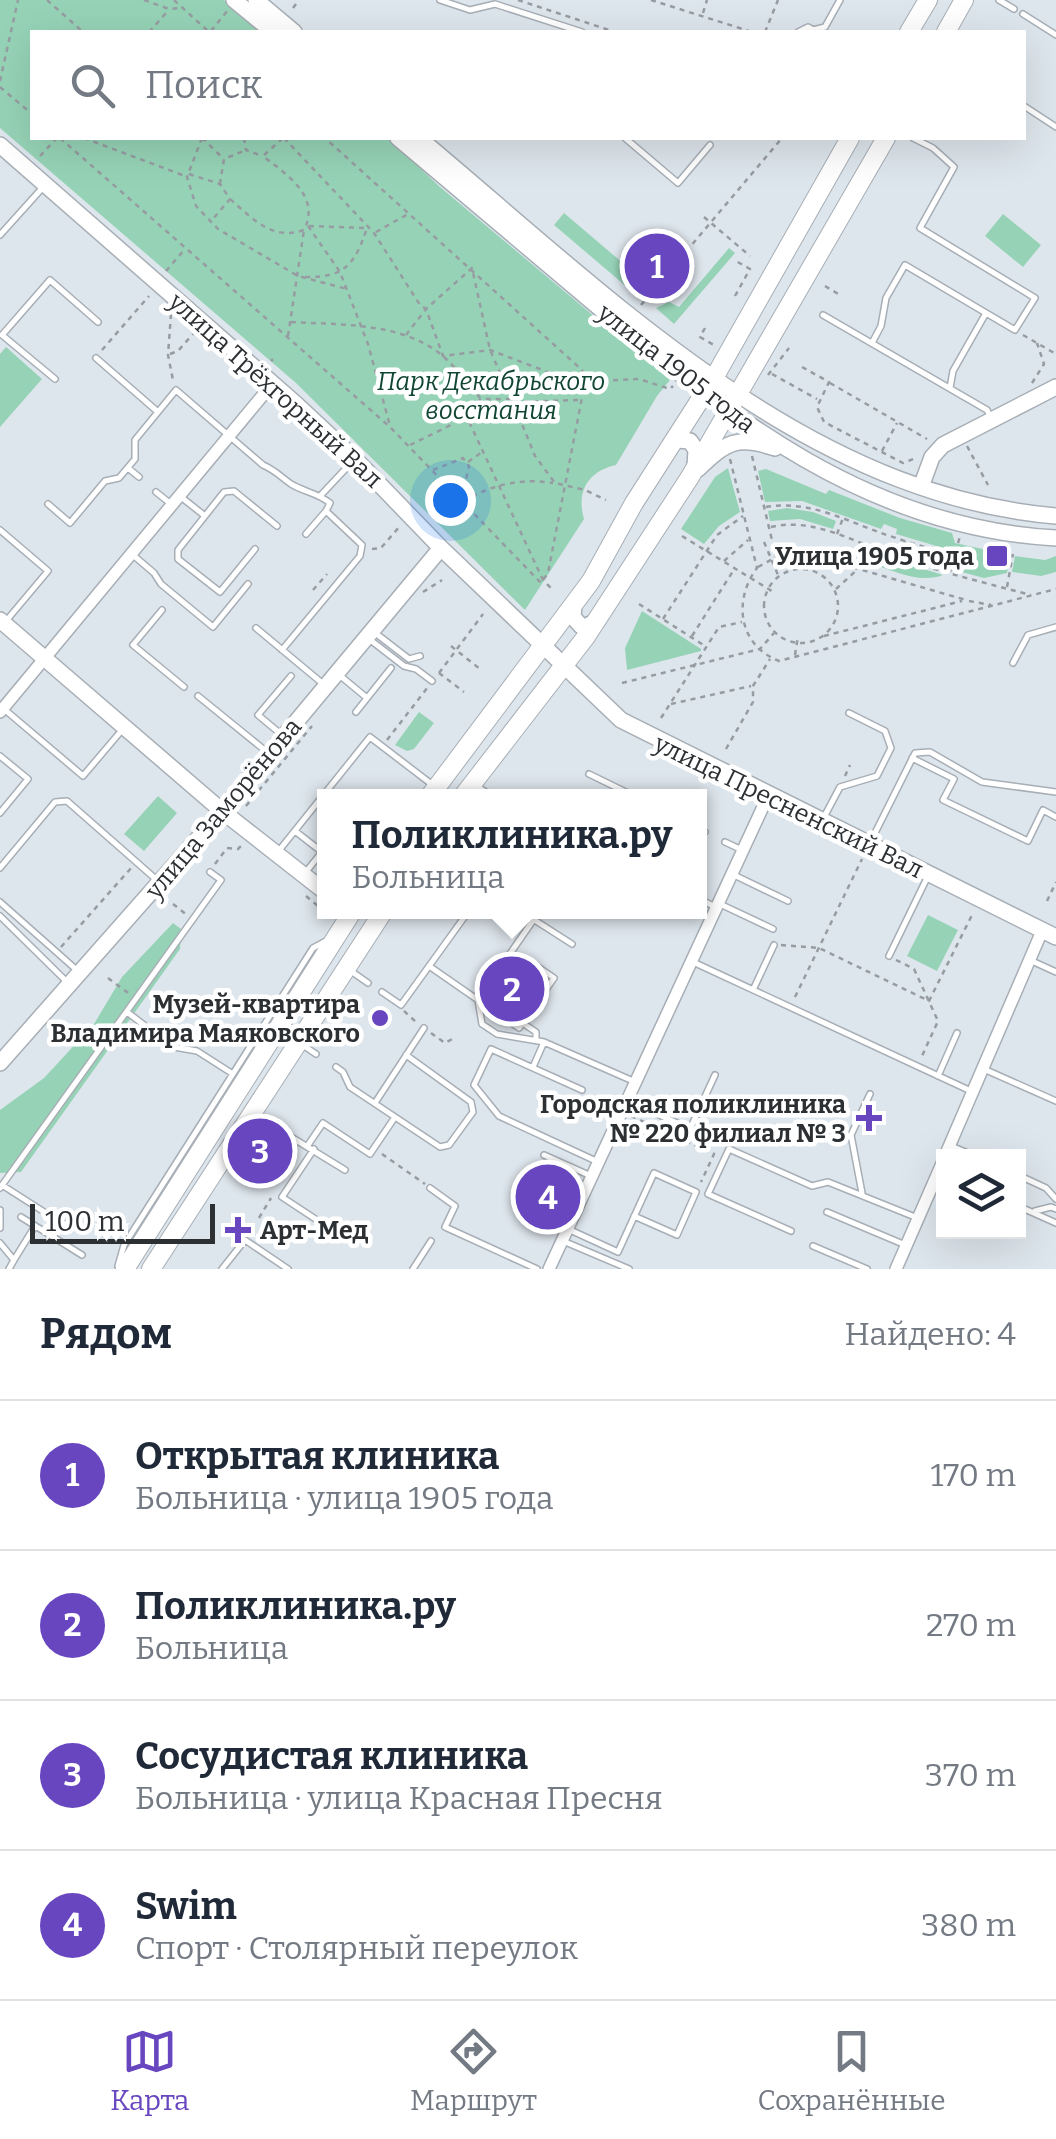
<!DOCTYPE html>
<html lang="ru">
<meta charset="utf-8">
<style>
:root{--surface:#fff;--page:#f6f6f7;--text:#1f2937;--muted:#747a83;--line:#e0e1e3;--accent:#6746bf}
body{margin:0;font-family:Bitter,serif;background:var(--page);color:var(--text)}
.controls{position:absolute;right:30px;bottom:30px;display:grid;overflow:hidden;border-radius:0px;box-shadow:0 10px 40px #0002}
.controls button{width:90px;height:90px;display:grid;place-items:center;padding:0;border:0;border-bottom:2px solid var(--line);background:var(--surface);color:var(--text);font:50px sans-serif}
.scale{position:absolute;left:30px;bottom:25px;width:185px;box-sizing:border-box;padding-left:10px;border:5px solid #2d3033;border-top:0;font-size:28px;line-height:35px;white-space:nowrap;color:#2d3033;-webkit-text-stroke:8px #fff;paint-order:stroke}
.you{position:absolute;left:450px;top:500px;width:35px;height:35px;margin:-25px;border:8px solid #fff;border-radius:50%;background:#1a73e8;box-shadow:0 0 0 15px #1a73e833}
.badge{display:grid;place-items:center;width:65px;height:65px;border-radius:50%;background:var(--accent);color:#fff;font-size:32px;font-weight:700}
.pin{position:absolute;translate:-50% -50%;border:5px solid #fff;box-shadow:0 2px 10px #0006}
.popup{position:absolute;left:317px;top:789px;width:390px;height:130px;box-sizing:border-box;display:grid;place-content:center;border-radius:0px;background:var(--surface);filter:drop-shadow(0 2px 8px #0005);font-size:32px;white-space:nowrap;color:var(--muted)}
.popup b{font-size:38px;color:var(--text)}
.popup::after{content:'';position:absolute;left:50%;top:100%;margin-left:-20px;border:20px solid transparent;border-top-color:var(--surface)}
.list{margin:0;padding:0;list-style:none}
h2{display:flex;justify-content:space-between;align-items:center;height:130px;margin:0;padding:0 40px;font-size:42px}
h2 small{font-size:32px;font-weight:400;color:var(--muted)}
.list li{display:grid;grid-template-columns:65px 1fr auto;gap:30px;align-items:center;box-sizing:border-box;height:150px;padding:0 40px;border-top:2px solid var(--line)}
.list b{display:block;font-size:38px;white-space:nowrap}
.list p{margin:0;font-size:32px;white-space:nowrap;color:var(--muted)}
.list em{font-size:32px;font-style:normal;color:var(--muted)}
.icon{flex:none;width:55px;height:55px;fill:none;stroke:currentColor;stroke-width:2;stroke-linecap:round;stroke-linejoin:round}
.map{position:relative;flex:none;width:1056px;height:1269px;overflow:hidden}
.search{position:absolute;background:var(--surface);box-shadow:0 10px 40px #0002;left:30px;right:30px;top:30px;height:110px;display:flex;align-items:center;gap:25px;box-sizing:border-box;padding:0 35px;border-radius:0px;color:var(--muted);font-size:38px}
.sheet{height:730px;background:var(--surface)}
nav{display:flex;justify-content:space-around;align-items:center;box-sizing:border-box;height:140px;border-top:2px solid var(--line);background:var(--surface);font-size:28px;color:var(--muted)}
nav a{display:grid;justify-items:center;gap:5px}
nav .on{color:var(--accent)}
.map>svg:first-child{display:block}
</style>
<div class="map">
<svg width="1056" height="1269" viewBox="0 0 1056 1269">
<rect width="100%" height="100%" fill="#dee6ed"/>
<path fill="#96d3b6" d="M0,0H224L263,32H32V138H388L440,187L670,380L657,396L616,465C588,471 576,492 584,519L525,610L296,383L0,128Z
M564,213L651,287L641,299L554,225Z
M1003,214L1041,245L1023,267L985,236Z
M729,248L735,253L674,324L656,308L669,302L679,307Z
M6,347L42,379L0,427V354Z
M728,468L740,512L719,526L704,544L681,529L715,477Z
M766,469L826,494L829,490L900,518L952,533L955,543L1010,555L1007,573L984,578L954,570L957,561L968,564L970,556L896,534L897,529L884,524L881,529L802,501L765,502L758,471Z
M787,508L813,512L836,521L833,529L800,519L770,521L768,511Z
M872,553L943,575C920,584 892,571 869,562Z
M1015,556L1045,560L1056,556V572L1041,576L1012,572Z
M642,611L701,649V651L627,670L625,648Z
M419,712L434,723L414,749L407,751L395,745Z
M158,796L177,813L144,851L124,834Z
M928,915L958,930L937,971L907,956Z
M173,923L181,929L180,949L21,1172L0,1173V1110L44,1078L94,1024L122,977Z"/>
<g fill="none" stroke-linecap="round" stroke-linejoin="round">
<defs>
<path id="lane" d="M440,0L470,10L495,4L582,32
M999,0L1014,9
M1023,14L1056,35
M798,32L808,27L813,30L825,27L840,0
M1024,106L1056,127
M625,138L678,183L710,145
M913,138L933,148L954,167L920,228L1035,298L1015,330L986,313L953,371L950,388
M0,235L45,185
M823,315L987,410L990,416
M2,335L50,280L98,322
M2,335L55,379
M872,343L881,326L886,298L905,265L986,313
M96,358L158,412
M128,468L139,477
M156,492L171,504
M321,495L353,461
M181,497L205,516L224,492L234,491L277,526
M48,504L70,523L105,481L119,478L135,459V440L176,390L263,465C275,470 281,477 291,484C304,492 318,493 330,503L326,511L362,545L360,556L282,650
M205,516L178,550V559L220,592L255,549
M0,530L48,571L6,621
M306,534L326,511
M133,555L154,573L161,584L213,627L248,584
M162,610L133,645L184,687
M256,628L322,683
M374,632L409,659L420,656
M369,639L404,666L416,669L432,681
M1013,663L1028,635L1056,627
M338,674L367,698
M198,696L267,752
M4,709L83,776L122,730
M356,712L391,668
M282,735L258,715L291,676
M0,756L28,779L0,813
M912,758L954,779L943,800L1028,841L1043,810L1056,817
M589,774L634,796
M475,785L492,796
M823,819L840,787L877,776L891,748L885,731L849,713
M700,829L705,832
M295,831L322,852L305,873
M725,842L742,850
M870,843L915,753L930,752L982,782L1056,792
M277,853L370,737L434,786
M0,868L55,802L67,801L158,881
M734,875L788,901
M700,899L715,907
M0,902L79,972
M720,904L773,929
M522,912L572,944
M0,916L66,981
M534,919L478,1000L519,1028L554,978L535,965
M889,956L927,878
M1032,961L1056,972
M693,962L973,1092
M429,966L478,1000L482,1024L497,1034L544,1042L633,1081
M348,969L368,983
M753,990L774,945
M382,992L401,1005L468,912
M127,1012L144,1025
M524,1024L536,1032V1039
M304,1046L316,1054
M174,1047L197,1051L233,1074
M336,1067L343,1072L350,1087L440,1147L449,1145L473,1112L471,1102L406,1055
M533,1067L544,1042
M986,1070L1056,1101
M938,1076L957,1033
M582,1090L491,1049L474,1085L499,1116L598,1162
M629,1101L690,1129L715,1075
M375,1103L424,1028
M255,1113L273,1125
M291,1137L345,1170
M308,1145L323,1123L370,1154L395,1117
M951,1146L975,1156
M314,1149L282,1197L323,1224
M544,1155L591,1176
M1018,1175L1046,1188L1056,1199
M2,1185L63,1224L72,1223
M0,1188L221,880L210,872
M430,1188L455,1206L445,1227L537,1269
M862,1193L851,1135L870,1094
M1018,1206L1056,1223
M0,1210V1228
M1035,1211L1051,1207L1056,1209
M827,1212L903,1244
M21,1217L82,1255
M568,1229L618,1252L654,1173L696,1192L677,1235L634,1216
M791,1231L708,1194L729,1149L812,1186L828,1182L915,1217
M563,1241L629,1269
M0,1243L14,1260L9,1269
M813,1246L867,1269
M14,1260L35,1226
M118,1266L124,1245L313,948L326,941
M222,1269L245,1240L288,1269
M413,1269L431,1241"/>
<path id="street" d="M0,712L273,383
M945,1156L1042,931
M549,1269L768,796
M896,1269L944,1159"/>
<path id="secondary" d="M234,0L273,32
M256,0L294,32
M398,138C462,192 526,246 590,300C728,416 867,528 1056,538
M419,138C604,292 803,495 1056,516
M0,145L296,404L355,459L441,548L621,720L1056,937
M670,445L677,440L690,441L696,450L695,467
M698,469C726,442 737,435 775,448
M921,487L932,457L943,445L1056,387
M574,605L573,617L581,626H587L598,620
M0,620L222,811L324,891
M0,1063L211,824L441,548"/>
<path id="primary" d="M909,32L928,0
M946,32L964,0
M430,796L591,581L634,503L714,378L850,138
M463,796L585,638L690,477L886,138
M125,1269L352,912
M151,1269L383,912"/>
</defs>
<use href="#lane" stroke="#a7aeb5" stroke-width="8"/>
<use href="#street" stroke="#a7aeb5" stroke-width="14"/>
<use href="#secondary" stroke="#a7aeb5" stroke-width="18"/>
<use href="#primary" stroke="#a7aeb5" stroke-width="20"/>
<path stroke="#969ca1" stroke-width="2.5" stroke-dasharray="5 5" stroke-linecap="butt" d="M47,0L83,32
M144,0L169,9L181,8
M174,0L209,32
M518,0L615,32
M651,0L752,32
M293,8L299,0
M703,13L707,0
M211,31L228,10
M149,32L168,11
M765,32L778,0
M0,81L18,0
M0,87L32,114
M60,138L390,427L541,583L548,573L585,382L582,370L325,138
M84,138L185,176
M202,138L187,177L196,206L218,229L298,276L347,289
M202,138L223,158
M244,138L246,150L262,156
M284,138L374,233L420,305L426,309L443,356L490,350L574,382L639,379L670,389L673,386
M40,156L57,138
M189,174L220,184L230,199L212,220
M220,184L224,159L246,150
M230,199C253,219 272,241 304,230C321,196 287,175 263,156L283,138
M704,217L750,256
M308,226L340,272L368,344L390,426
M309,226L366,228
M376,232L408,214
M166,271L185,249
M305,277C345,278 355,264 367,228
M825,286L840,295
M735,296L750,269L736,261
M641,305L782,138
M171,314L168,355L173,380
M291,322C341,325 404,322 444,357C457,369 469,385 481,399
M705,328L700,337L714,345
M406,335L426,309L472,268L490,350L513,402
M1023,335L1056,354
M288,336L304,230
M102,350L149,296
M170,354L178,351L193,334
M271,361L273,359
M802,367L829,382L817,407L824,422L903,463L916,458
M772,374L817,399
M768,375L789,348
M830,383L927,439
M1032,383L1044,364L1037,343
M578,400L513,402L535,456L555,483L585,490L606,500
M465,413L543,580L552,589
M410,445L449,426L481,399H512
M967,446L988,485
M882,451L897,423
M752,456L776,557
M730,459L757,568C733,600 738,645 779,661L1056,589
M468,462L482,452
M433,470L463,458L469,466L462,498
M766,507C813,499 853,525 896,538C919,546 943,552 966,558
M440,520C470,491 511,476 553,483
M771,527C815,516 862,546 904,560C946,573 989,584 1031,595
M837,534L843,518
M682,536L775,593
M764,542L778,575
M372,549L381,548L400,526
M886,552L906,542
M724,561L748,540
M758,567L780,555L807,554L966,600
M764 606a37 37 0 1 1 74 0a37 37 0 1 1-74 0Z
M950,572L960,536
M1007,587L1013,554
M836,589L858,569L865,549
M313,590L327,574
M423,592L442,580
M969,601L991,605
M639,604L705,646
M663,619L717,535L743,516
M692,636L733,571
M824,636L962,601
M451,646L480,669
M795,655L798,636
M439,673L483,614
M439,673L464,692
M622,683L760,649L774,633
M671,704L751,686
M661,718L719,627L742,622
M387,740L428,687
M726,749L753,702V686L770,659
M845,776L850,765
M246,806L312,726
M215,864L227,848L238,849L242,845
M306,896L324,911
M1047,901L1056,882
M173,904L187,915
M781,945L819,948L929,1001L973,913
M61,947L132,867
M896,960L914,969L938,1021L922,1056
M108,978L131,995
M795,997L862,859
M404,1011L416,1022
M199,1033L206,1038
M431,1033L445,1043L456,1037
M631,1116L714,1154L701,1182
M382,1154L425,1184
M259,1218L271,1198"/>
<use href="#lane" stroke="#fff" stroke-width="5"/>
<use href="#street" stroke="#fff" stroke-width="11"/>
<use href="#secondary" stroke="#fff" stroke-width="15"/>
<use href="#primary" stroke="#fff" stroke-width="18"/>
</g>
<g fill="#6746bf" stroke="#fff" stroke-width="4">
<rect x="985" y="544" width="24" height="24" rx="5"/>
<circle cx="380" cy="1018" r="10"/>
<path d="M864 1103h10v10h10v10h-10v10h-10v-10h-10v-10h10z"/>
<path d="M233 1215h10v10h10v10h-10v10h-10v-10h-10v-10h10z"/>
</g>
<g text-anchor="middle" stroke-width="9" stroke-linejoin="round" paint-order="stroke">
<g font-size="25" fill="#2d3033" stroke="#fff">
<text transform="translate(677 368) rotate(38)" y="9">улица 1905 года</text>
<text transform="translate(276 390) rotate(42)" y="9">улица Трёхгорный Вал</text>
<text transform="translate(789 806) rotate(26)" y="9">улица Пресненский Вал</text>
<text transform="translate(223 808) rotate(-50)" y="9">улица Заморёнова</text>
</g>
<g font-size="25" font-style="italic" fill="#114632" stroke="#fff">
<text x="491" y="390">Парк Декабрьского<tspan x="491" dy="29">восстания</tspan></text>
</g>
<g font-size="25" font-weight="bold" fill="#2d3033" stroke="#fff" text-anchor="end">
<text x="974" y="565">Улица 1905 года</text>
<text x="360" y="1013">Музей-квартира<tspan x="360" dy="29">Владимира Маяковского</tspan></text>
<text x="846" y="1113">Городская поликлиника<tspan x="846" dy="29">№ 220 филиал № 3</tspan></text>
<text x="260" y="1239" text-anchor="start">Арт-Мед</text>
</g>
</g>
</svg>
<div class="controls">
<button><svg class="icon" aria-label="layers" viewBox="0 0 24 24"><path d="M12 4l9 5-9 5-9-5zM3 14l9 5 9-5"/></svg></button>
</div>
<div class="scale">100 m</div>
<div class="you"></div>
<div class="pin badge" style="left:657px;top:266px">1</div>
<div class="pin badge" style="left:512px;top:989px">2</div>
<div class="popup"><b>Поликлиника.ру</b>Больница</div>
<div class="pin badge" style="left:260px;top:1151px">3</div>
<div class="pin badge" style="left:548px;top:1197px">4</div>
<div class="search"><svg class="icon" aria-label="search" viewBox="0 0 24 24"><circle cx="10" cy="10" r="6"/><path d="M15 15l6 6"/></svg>Поиск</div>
</div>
<section class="sheet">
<h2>Рядом<small>Найдено: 4</small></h2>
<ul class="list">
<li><span class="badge">1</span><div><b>Открытая клиника</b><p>Больница · улица 1905 года</p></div><em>170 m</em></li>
<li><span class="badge">2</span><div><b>Поликлиника.ру</b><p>Больница</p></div><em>270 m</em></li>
<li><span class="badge">3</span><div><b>Сосудистая клиника</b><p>Больница · улица Красная Пресня</p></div><em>370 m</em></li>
<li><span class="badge">4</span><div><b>Swim</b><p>Спорт · Столярный переулок</p></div><em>380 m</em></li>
</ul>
</section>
<nav>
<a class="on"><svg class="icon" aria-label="map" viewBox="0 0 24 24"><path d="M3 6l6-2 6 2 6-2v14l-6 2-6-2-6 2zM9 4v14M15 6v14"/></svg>Карта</a>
<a><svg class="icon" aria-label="directions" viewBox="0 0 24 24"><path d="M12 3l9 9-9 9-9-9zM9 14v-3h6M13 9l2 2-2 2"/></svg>Маршрут</a>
<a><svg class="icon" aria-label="saved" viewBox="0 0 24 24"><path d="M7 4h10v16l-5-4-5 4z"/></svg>Сохранённые</a>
</nav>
